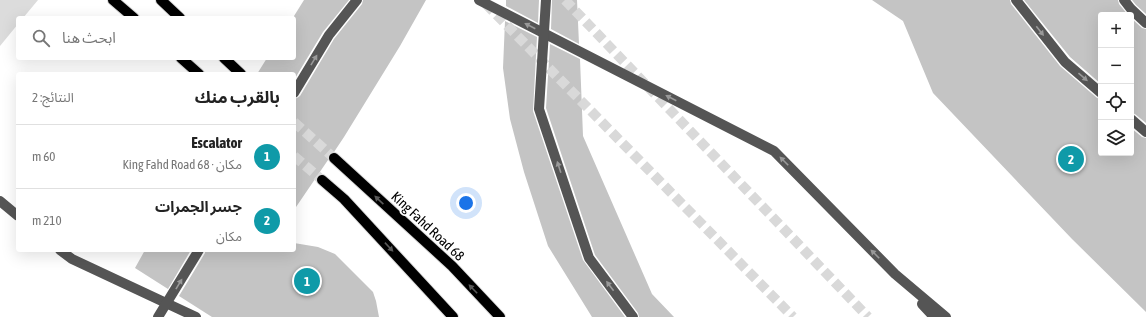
<!DOCTYPE html>
<html lang="ar">
<meta charset="utf-8">
<style>
:root{--surface:#fff;--page:#f6f6f6;--text:#222;--muted:#767676;--line:#e0e0e0;--accent:#000}
body{margin:0;font-family:"Asap Condensed","Noto Sans Arabic",sans-serif;background:var(--page);color:var(--text);direction:rtl}
.controls{position:absolute;right:12px;top:12px;display:grid;overflow:hidden;border-radius:4px;box-shadow:0 4px 16px #0002}
.controls button{width:36px;height:36px;display:grid;place-items:center;padding:0;border:0;border-bottom:1px solid var(--line);background:var(--surface);color:var(--text);font:20px sans-serif}
.you{position:absolute;left:466px;top:203px;width:14px;height:14px;margin:-10px;border:3px solid #fff;border-radius:50%;background:#1a73e8;box-shadow:0 0 0 6px #1a73e833}
.badge{display:grid;place-items:center;width:26px;height:26px;border-radius:50%;background:var(--accent);color:#fff;font-size:13px;font-weight:700}
.pin{position:absolute;translate:-50% -50%;border:2px solid #fff;box-shadow:0 1px 4px #0006}
.list{margin:0;padding:0;list-style:none}
h2{display:flex;justify-content:space-between;align-items:center;height:52px;margin:0;padding:0 16px;font-size:17px}
h2 small{font-size:13px;font-weight:400;color:var(--muted)}
.list li{display:grid;grid-template-columns:26px 1fr auto;gap:12px;align-items:center;box-sizing:border-box;height:64px;padding:0 16px;border-top:1px solid var(--line)}
.list b{display:block;font-size:15px;white-space:nowrap}
.list p{margin:0;font-size:13px;white-space:nowrap;color:var(--muted)}
.list em{font-size:13px;font-style:normal;color:var(--muted)}
.icon{flex:none;width:22px;height:22px;fill:none;stroke:currentColor;stroke-width:2;stroke-linecap:round;stroke-linejoin:round}
.map{position:relative;flex:none;width:1146px;height:317px;overflow:hidden;direction:ltr}
.search{position:absolute;background:var(--surface);box-shadow:0 4px 16px #0002;left:16px;top:16px;width:280px;height:44px;display:flex;align-items:center;gap:10px;box-sizing:border-box;padding:0 14px;border-radius:4px;color:var(--muted);font-size:15px}
.panel{position:absolute;background:var(--surface);box-shadow:0 4px 16px #0002;left:16px;top:72px;width:280px;height:180px;border-radius:4px;direction:rtl}
.map>svg:first-child{display:block}
</style>
<div class="map">
<svg width="1146" height="317" viewBox="0 0 1146 317">
<rect width="100%" height="100%" fill="#fff"/>
<path fill="#dcdcdc" d="M0,0H38L23,18H18V24L0,46Z"/>
<path fill="#c4c4c4" d="M304,0H349L323,32L294,80V74H257L267,58H294V16Z
M363,0H426L400,46L344,137L334,152L329,154L328,157V160L294,210V99L297,98L300,96L334,39L362,4Z
M506,0H539L538,23L506,6Z
M552,0H577L579,44L551,29Z
M872,0H1010L1011,4L1060,66L1097,98L1101,99V153H1131V128L1142,137L1146,138V312L1072,239L933,93L903,21Z
M1024,0H1118L1119,4L1128,15H1101V84L1070,57Z
M1132,0H1146V14L1136,5Z
M1131,18L1142,28L1146,29V123L1135,114L1131,113Z
M505,21L537,37L533,111L583,260L625,317H592L548,246L524,172L510,119L503,68Z
M550,44L580,59L583,136L652,294L674,317H639L638,313L595,255L546,108Z
M294,243L318,247L335,254L373,292L376,301L379,317H212L179,296L205,253V250H294Z
M145,250H191L168,289L135,268Z"/>
<g fill="none" stroke-linecap="round" stroke-linejoin="round">
<path stroke="#d9d9d9" stroke-width="10" stroke-dasharray="10 5" stroke-linecap="butt" d="M565,0L868,317
M486,4L793,317"/>
<path stroke="#d9d9d9" stroke-width="10" stroke-dasharray="10 5" stroke-linecap="butt" d="M294,122L334,158
M294,156L322,180"/>
<defs>
<path id="major" d="M113,0L134,18
M161,0L180,18
M181,58L199,74
M224,58L241,74
M334,158L452,266L500,317
M322,180L344,199L453,317"/>
</defs>
<use href="#major" stroke="#dbdbdb" stroke-width="12"/>
<path stroke="#555" stroke-width="10" d="M479,0L774,151L895,274L946,317
M1016,0L1065,62L1101,93
M1124,0L1131,9L1146,23
M294,93L329,35L357,0
M1131,119L1146,132
M0,201L18,216
M60,250L72,259L196,317
M922,304L934,317"/>
<use href="#major" stroke="#000" stroke-width="10"/>
<path stroke="#555" stroke-width="10" d="M546,0L539,109L589,258L633,317
M158,317L199,250"/>
</g>
<defs><path id="oneway-solid" d="M-6-.8H1V-3.2L6.5 0L1 3.2V.8H-6Z"/></defs>
<g fill="#999">
<use href="#oneway-solid" transform="translate(530 26) rotate(-153)"/>
<use href="#oneway-solid" transform="translate(1040 31) rotate(52)"/>
<use href="#oneway-solid" transform="translate(314 60) rotate(-59)"/>
<use href="#oneway-solid" transform="translate(1083 77) rotate(41)"/>
<use href="#oneway-solid" transform="translate(671 98) rotate(-153)"/>
<use href="#oneway-solid" transform="translate(784 161) rotate(-135)"/>
<use href="#oneway-solid" transform="translate(559 167) rotate(-108)"/>
<use href="#oneway-solid" transform="translate(875 254) rotate(-135)"/>
<use href="#oneway-solid" transform="translate(179 284) rotate(-59)"/>
<use href="#oneway-solid" transform="translate(610 286) rotate(-127)"/>
</g>
<g fill="#595959">
<use href="#oneway-solid" transform="translate(379 200) rotate(-137)"/>
<use href="#oneway-solid" transform="translate(389 247) rotate(47)"/>
<use href="#oneway-solid" transform="translate(473 289) rotate(-134)"/>
</g>
<g text-anchor="middle" stroke-width="3.5" stroke-linejoin="round" paint-order="stroke">
<g font-size="14" fill="#000" stroke="#fff">
<text transform="translate(428 226) rotate(43)" y="5">King Fahd Road 68</text>
</g>
</g>
</svg>
<div class="controls">
<button>+</button>
<button>−</button>
<button><svg class="icon" aria-label="locate" viewBox="0 0 24 24"><circle cx="12" cy="12" r="6"/><path d="M12 2v4M12 18v4M2 12h4M18 12h4"/></svg></button>
<button><svg class="icon" aria-label="layers" viewBox="0 0 24 24"><path d="M12 4l9 5-9 5-9-5zM3 14l9 5 9-5"/></svg></button>
</div>
<div class="you"></div>
<div class="pin badge" style="left:307px;top:281px;background:#0f9aa8">1</div>
<div class="pin badge" style="left:1071px;top:159px;background:#0f9aa8">2</div>
<div class="search"><svg class="icon" aria-label="search" viewBox="0 0 24 24"><circle cx="10" cy="10" r="6"/><path d="M15 15l6 6"/></svg>ابحث هنا</div>
<section class="panel">
<h2>بالقرب منك<small>النتائج: 2</small></h2>
<ul class="list">
<li><span class="badge" style="background:#0f9aa8">1</span><div><b>Escalator</b><p>مكان · King Fahd Road 68</p></div><em>60 m</em></li>
<li><span class="badge" style="background:#0f9aa8">2</span><div><b>جسر الجمرات</b><p>مكان</p></div><em>210 m</em></li>
</ul>
</section>
</div>
